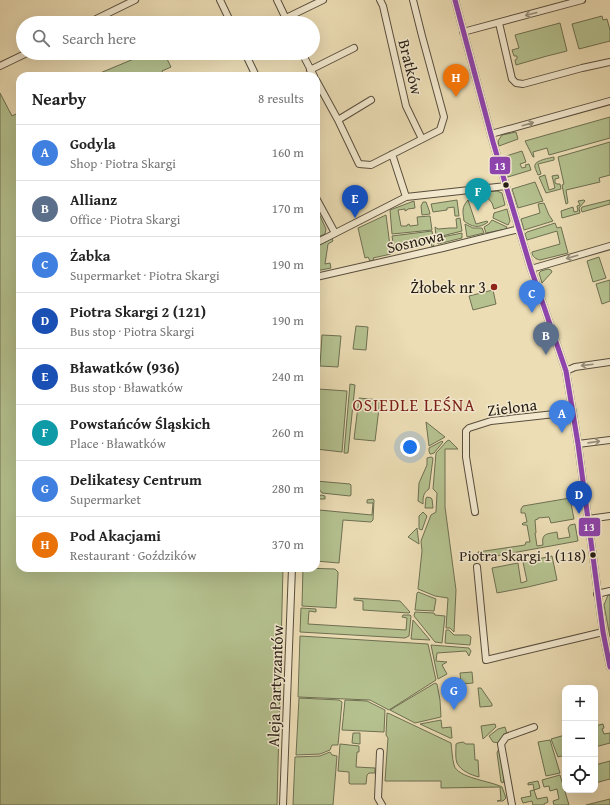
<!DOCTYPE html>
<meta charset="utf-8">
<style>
:root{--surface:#fff;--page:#f2f2f2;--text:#222;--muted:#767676;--line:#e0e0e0;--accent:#2563eb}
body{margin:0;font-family:"Gentium Book Plus",serif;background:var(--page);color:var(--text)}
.controls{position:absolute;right:12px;bottom:12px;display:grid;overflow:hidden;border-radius:8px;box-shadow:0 4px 16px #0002}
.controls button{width:36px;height:36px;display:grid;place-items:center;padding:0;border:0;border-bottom:1px solid var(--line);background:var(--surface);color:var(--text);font:20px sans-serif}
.you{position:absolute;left:410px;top:447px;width:14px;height:14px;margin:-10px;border:3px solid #fff;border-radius:50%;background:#1a73e8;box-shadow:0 0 0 6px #1a73e833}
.badge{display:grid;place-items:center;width:26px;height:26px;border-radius:50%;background:var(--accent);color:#fff;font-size:13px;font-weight:700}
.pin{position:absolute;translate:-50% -33px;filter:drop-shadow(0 1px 2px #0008)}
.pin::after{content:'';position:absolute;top:21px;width:14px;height:12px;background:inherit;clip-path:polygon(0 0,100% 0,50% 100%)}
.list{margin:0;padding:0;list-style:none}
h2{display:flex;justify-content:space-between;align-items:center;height:52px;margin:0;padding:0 16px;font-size:17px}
h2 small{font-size:13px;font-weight:400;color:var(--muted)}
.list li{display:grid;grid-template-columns:26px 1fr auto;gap:12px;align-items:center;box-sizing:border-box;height:56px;padding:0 16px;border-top:1px solid var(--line)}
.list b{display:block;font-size:15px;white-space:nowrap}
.list p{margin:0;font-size:13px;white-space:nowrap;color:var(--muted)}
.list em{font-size:13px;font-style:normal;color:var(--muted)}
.icon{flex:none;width:22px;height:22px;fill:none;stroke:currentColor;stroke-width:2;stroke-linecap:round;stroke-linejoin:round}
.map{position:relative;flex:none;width:610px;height:805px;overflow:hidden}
.search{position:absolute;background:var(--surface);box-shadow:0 4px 16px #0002;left:16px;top:16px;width:304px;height:44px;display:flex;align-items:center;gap:10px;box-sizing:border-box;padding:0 14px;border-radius:22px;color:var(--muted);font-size:15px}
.panel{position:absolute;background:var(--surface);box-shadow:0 4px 16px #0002;left:16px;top:72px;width:304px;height:500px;border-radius:12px}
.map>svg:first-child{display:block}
</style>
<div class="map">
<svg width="610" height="805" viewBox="0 0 610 805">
<rect width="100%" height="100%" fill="#ecddb5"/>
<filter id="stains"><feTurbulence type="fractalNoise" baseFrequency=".005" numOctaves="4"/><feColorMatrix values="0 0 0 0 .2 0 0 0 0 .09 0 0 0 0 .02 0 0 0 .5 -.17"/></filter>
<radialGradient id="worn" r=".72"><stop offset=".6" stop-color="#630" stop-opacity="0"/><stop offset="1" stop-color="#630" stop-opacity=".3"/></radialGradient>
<path fill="#b5c290" stroke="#6e7052" d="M602,16L603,20L607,19L610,30V41L579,49L572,24Z
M560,23L567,51L547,56L516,65L515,60L517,59V56H514L512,50L519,48L515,35Z
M148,53H164L171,67L162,71L164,76H93Z
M0,93L12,116L20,112V568H283L277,805H0Z
M610,117V138L549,155L547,148L533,152L534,157H533L525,141Z
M516,132L518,139L499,146L498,141L502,135Z
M610,142V175L599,178L600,182L566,190L568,203L566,204L563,190L562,185L564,184L558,157Z
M522,151L526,162L520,164L522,168L526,167L525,165L529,164L531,170L508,177L503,157Z
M554,157V160L538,164L541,174L538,175C537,172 534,167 535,165C536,160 550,158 554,157Z
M545,175L549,190L555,188L552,176L558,175L559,178L555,179V183L557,184H560L561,189L546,193L539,177Z
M535,182L543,201L518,208L512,189Z
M497,191L502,193L505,205L494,209L492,203L487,197L488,192Z
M457,200L459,216H455L454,207L447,208V210L433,212L431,204Z
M468,200L476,224L487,221L488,222C479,229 472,227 464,221C463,212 461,208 468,200Z
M584,200L585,201L579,208L580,213L562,218L561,211L573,207L574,212L578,211L577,206L580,205L578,201Z
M610,200V204L582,212L581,209L582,207Z
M414,201L415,208L408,209L407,210L405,211V209L398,210L401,226H407V225L409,224L410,226L418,225L417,217L430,216L432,230L392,234L390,210Z
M423,202H426L429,210L430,214L422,215L421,206Z
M544,203L549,215L553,221L524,230L521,219L540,213L538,204Z
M316,207L326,229L325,234L320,236L316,235Z
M507,209L510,221L508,225L493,218L494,213Z
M386,215L391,254L373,258L374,260L370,261L368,257L365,258L358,228Z
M460,218L462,231L442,236L441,234L436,235L435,227L438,229L450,228H457L456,219Z
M492,220L507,227L506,229L486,233L484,227L489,224Z
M555,223L557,228L561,227L568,253L540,260C536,259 532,257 532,252L560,244L557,231L527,240L525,234L527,232Z
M465,224L473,228H482L484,233L467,237Z
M432,231L434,245L432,247L431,242L394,249L392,236Z
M462,233V238L438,244L437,238Z
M332,238L333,241L328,244L325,264L330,263L331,268L316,271V247Z
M599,257L606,278L593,282L587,261Z
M548,269L551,270L552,272L542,283L539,273L541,271Z
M610,280V301L602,304L596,284Z
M493,290L496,304L473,310L469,296Z
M356,326L368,327L366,350L353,349Z
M322,335L341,336L338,367L320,366Z
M350,384L355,385L348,453H344Z
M318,389L347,391L342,452L316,449V412Z
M359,398L380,400L375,441L354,439Z
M426,422L445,437L429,446Z
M449,440L458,449H445V507L456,590L454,632L450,628H446L448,598L435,596L418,589L422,551L421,541L431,515L436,512L437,493L433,489L436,453L447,441Z
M442,441L443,442L434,453L431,454H430L429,451V448Z
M431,457L433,458L429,489C423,493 423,497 423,504L418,501L419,483L427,465V458Z
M316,481L350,484L351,485V495L350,496L322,493L316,485Z
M321,495L325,496V499H318L319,510L372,515L373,503H367V500L373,499L374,500L373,520L371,522L343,520L339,563L316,561V498Z
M427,497L431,498L432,499L433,508H425L426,498Z
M570,498L574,519L551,523L549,517L538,518V519L535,520L536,533H535L537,546L543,545C541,533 547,534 557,532L558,539L570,537L568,528L570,525L575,524L578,541L479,559L478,552L525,545L526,542H530L527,525H523L522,524L523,523L527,522L525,513H521V509L523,506Z
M423,512L427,516L422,530L419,529V516Z
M417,528L419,544L408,537Z
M552,556L557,580L528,587L497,593L492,568L518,563L521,583L527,581L523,562Z
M303,568L335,569L338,572V574L336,608L302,606Z
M418,592L436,599L434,611L415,610L417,593Z
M608,595H610V637L604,605Z
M354,598L400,601L410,612L409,613L363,610V601L354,600Z
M301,608L316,609V612L309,611L308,624L406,630L407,618L402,617L403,615H410L411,616L409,636L405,638L300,632Z
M415,612L434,613L435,615L445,616L442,643L435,642L414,616Z
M413,620L430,640L411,639Z
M446,630H449L454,635H468L471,637L470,645L445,643Z
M300,636L428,644L436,680L389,710L370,700L298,697Z
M431,645L469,648L471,651L469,656L466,651L437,653L436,661L447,662L442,665L447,674L438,679Z
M472,672L473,683L461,684L460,673Z
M435,683L437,684L440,700L441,717L415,723L390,710Z
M478,688H481L492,704V706L480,707Z
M299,698L339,700L342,702L338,745H332L330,750L320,754L296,755Z
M345,700L367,701L385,710L384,732L342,730Z
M387,713L390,714L451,743C452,750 452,758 454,765C457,778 491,781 502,787L506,798L503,801H497L501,800L500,787L441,788V781H385L388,738L386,735Z
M441,720L442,728L451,727L452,738H450L420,724Z
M495,724L496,727L483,739L481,726Z
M603,724L604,728L602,729L604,734L610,733V743L595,747V726Z
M505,727L507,734L499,743L493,742L489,736L498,729Z
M353,733H360V744L352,743Z
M565,735V755L558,757L551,739Z
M550,740L560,773L546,776L538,742Z
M463,742L466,744H474L475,760H478L479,777C471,775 461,771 457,763C455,758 456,750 456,744L458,743Z
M340,744L359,746V752H357L356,767L375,768V773H369L367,775L366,784H350L349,783V772L338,771Z
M500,747L504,780L503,783L501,782L497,753L499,748Z
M330,752L332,755L337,756L333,805H293L295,757L320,756Z
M610,761V779L595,783V765Z
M560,775L569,805H554L553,801L559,799L557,789L550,791L549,786L544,787L542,780Z
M538,781L540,788L534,790L537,799L547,797L548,802L544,804V805H533L532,801L523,803L521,798L531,796L530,791L534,790L533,784L528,785V783Z
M610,799V805H586Z"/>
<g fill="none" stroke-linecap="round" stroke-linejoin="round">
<defs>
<path id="minor" d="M220,0L231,23
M277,0L288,23
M380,0L383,6L406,106L422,139
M455,0L493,142L506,186L531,269L566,371L578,444L603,632L610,667
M286,18L323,0
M88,23L135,0
M499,23L512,79L516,83L523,84L582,68L610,62
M463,32L582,0
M245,53L256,76
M302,53L314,76
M0,66L27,53
M310,70L354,48
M316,80L338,120L359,164L371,165L440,130L444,117L422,36L413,0
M338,120L371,100
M491,134L610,101
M392,154L406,197
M316,198L335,233
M316,243L406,197L506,186
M531,269L610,246
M316,277L443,248L519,229
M566,371L575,367L610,362
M578,444L610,440
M475,512L466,457V431L469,428L491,421L573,412
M588,519L610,516
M477,567L486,660L603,632
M597,594L610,591
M380,752L378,798L382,805
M283,805L292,568
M512,805L501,744L506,737L534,727"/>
</defs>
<use href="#minor" stroke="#584e3d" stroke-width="8"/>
<use href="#minor" stroke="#f3e9cf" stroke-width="6"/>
<defs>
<path id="bus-1" d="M455,0L493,142L506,186L531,269L566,371L578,444L603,632L610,667"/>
</defs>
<use href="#bus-1" stroke="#f3e9cf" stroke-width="8"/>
<use href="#bus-1" stroke="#8e44ad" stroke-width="5"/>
</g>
<defs><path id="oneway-shaft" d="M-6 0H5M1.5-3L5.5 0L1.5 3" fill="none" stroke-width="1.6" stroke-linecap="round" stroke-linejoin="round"/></defs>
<g stroke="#978e7b">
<use href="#oneway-shaft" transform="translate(531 14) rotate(165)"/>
<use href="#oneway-shaft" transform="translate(528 124) rotate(-16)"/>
<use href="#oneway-shaft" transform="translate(572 257) rotate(164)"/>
<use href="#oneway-shaft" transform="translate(587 365) rotate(173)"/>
<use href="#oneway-shaft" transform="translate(594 442) rotate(-8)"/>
</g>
<g fill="#271e15" stroke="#f3e9cf" stroke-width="1.5">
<circle cx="506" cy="185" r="3.5"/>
<circle cx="593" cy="555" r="3.5"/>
</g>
<circle fill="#8f2418" stroke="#f3e9cf" stroke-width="1.5" cx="494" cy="287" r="4"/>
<g text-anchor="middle" stroke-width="3" stroke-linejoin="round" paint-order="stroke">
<g font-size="15" fill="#271e15" stroke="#f3e9cf" text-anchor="end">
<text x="586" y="561">Piotra Skargi 1 (118)</text>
</g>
<g font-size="16" fill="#271e15" stroke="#f3e9cf">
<text transform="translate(411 67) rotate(76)" y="6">Bratków</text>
<text transform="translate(415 241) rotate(-13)" y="6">Sosnowa</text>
<text transform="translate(512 407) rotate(-7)" y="6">Zielona</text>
<text transform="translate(275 686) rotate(-88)" y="6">Aleja Partyzantów</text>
</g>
<g font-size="16" fill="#271e15" stroke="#f3e9cf" text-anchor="end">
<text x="486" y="293">Żłobek nr 3</text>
</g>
<g font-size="17" letter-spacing="1" fill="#7a1f14" stroke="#f3e9cf">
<text x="414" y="411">OSIEDLE LEŚNA</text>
</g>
</g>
<g stroke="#f3e9cf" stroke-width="1.5">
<rect x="489" y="156" width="22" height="19" rx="4" fill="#8e44ad"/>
<rect x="578" y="517" width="23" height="20" rx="4" fill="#8e44ad"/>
</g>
<g font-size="11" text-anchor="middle" font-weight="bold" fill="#fff">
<text x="500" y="170">13</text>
<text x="589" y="531">13</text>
</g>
<rect width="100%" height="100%" filter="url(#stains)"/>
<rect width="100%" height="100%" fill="url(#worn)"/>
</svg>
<div class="controls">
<button>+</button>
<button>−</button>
<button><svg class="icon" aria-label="locate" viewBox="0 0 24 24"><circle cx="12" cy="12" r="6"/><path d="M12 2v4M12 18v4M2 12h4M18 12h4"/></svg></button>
</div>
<div class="you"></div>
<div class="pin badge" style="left:562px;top:433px;background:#3f7fe0">A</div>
<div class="pin badge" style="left:546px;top:355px;background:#5c6f8a">B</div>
<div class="pin badge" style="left:532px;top:313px;background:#3f7fe0">C</div>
<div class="pin badge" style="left:579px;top:514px;background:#1a4fb4">D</div>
<div class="pin badge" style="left:355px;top:218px;background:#1a4fb4">E</div>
<div class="pin badge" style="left:478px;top:211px;background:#0f9aa8">F</div>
<div class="pin badge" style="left:454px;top:710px;background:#3f7fe0">G</div>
<div class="pin badge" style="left:456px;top:97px;background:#e8710a">H</div>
<div class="search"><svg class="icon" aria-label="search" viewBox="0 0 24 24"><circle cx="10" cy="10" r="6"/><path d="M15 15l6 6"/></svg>Search here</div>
<section class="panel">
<h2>Nearby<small>8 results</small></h2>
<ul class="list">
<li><span class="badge" style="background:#3f7fe0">A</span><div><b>Godyla</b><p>Shop · Piotra Skargi</p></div><em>160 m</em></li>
<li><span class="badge" style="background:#5c6f8a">B</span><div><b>Allianz</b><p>Office · Piotra Skargi</p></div><em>170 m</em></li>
<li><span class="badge" style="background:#3f7fe0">C</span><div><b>Żabka</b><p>Supermarket · Piotra Skargi</p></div><em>190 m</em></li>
<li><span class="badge" style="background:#1a4fb4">D</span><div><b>Piotra Skargi 2 (121)</b><p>Bus stop · Piotra Skargi</p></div><em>190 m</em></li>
<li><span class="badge" style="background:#1a4fb4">E</span><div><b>Bławatków (936)</b><p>Bus stop · Bławatków</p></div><em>240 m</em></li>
<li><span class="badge" style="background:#0f9aa8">F</span><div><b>Powstańców Śląskich</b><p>Place · Bławatków</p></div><em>260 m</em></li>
<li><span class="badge" style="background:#3f7fe0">G</span><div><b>Delikatesy Centrum</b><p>Supermarket</p></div><em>280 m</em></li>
<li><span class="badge" style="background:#e8710a">H</span><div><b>Pod Akacjami</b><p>Restaurant · Goździków</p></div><em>370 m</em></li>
</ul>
</section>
</div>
